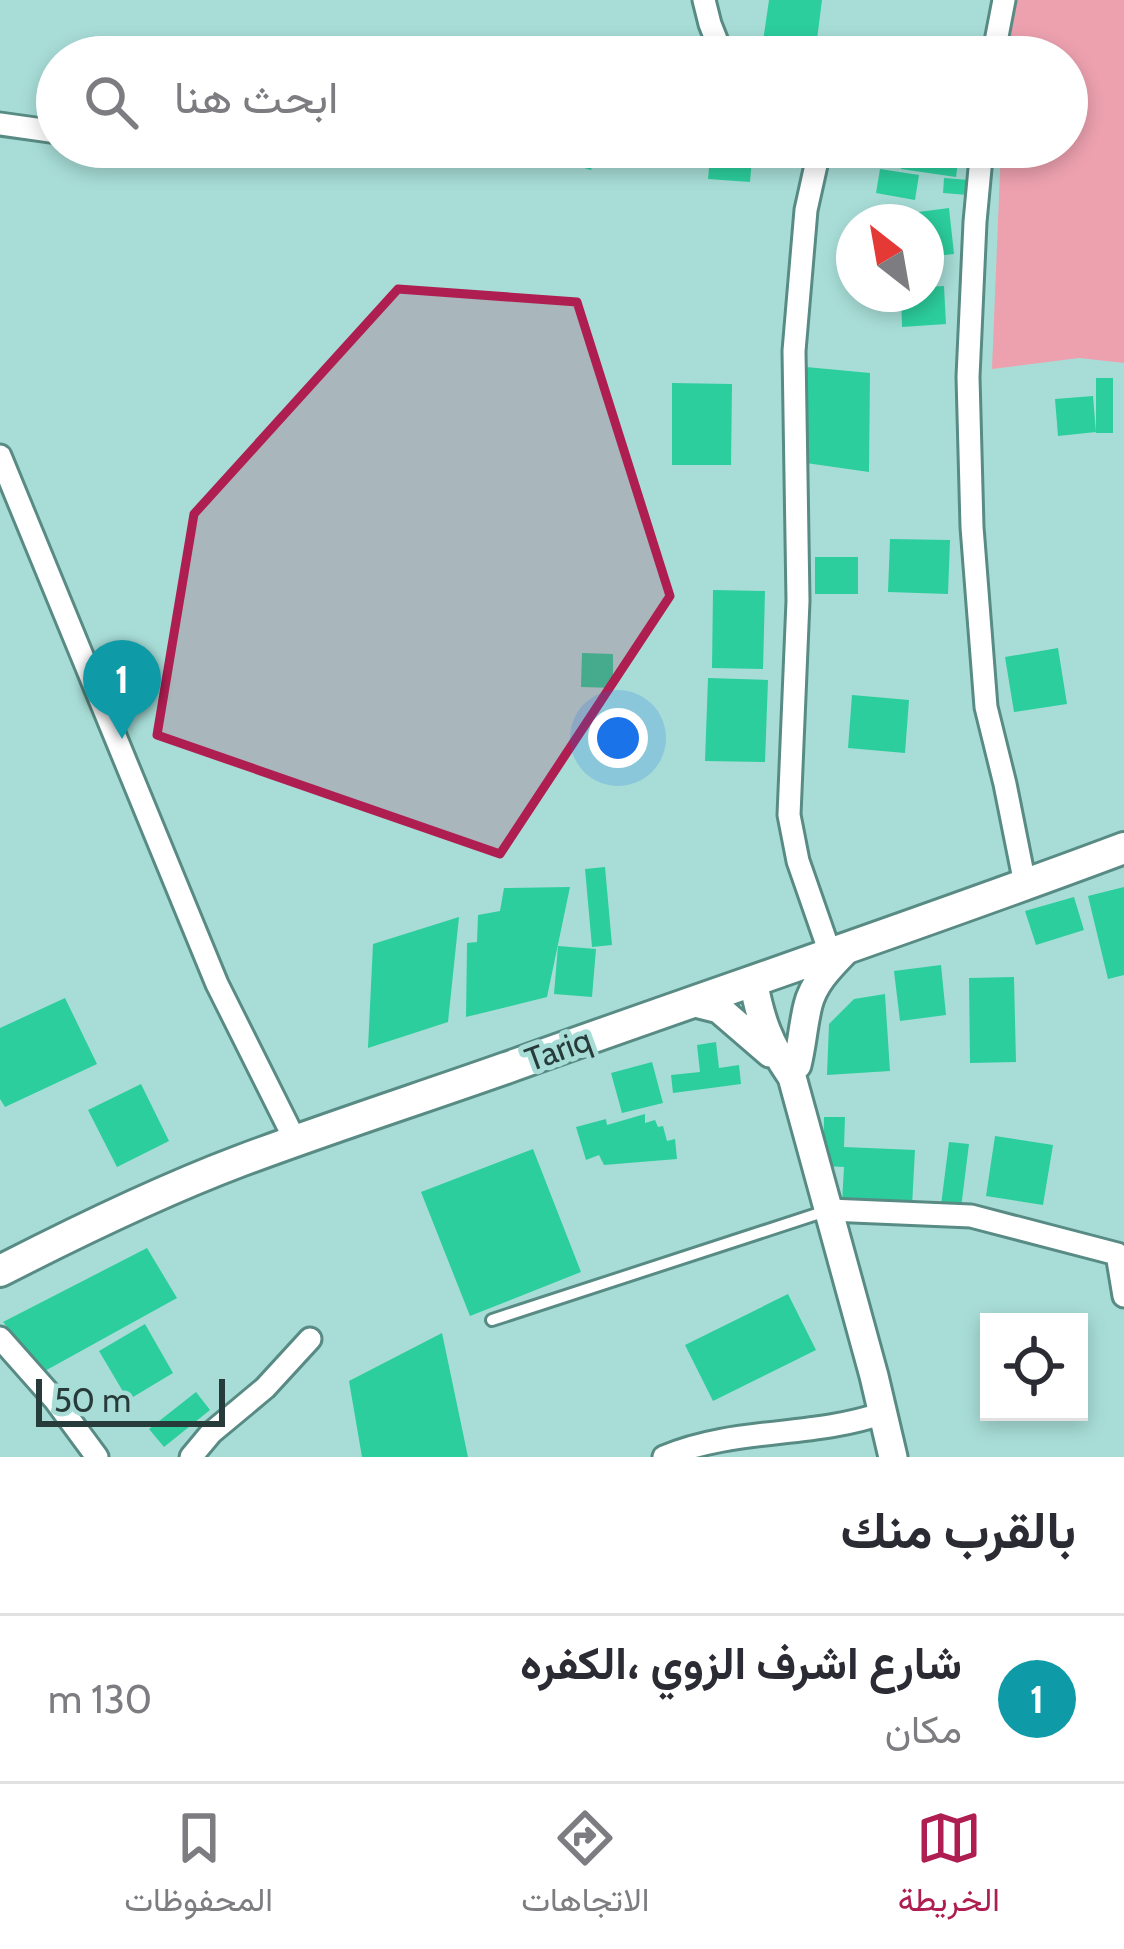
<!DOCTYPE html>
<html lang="ar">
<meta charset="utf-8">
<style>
:root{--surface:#fff;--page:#f7f7f7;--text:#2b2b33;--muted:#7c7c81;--line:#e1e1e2;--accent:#af1e51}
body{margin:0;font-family:Cabin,Vazirmatn,sans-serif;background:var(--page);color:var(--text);direction:rtl}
.controls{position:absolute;right:36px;bottom:36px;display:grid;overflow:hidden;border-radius:0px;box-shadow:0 6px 18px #0003}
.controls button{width:108px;height:108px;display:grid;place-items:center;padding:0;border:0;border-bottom:3px solid var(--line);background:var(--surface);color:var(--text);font:60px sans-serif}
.compass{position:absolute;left:836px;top:204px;width:108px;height:108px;border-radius:50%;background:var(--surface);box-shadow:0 6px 18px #0003;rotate:329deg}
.scale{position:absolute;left:36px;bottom:30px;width:189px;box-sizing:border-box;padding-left:12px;border:6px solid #273c3a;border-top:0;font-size:33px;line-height:42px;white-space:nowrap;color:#273c3a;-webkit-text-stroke:9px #a8ddd7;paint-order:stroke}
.you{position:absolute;left:618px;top:738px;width:42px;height:42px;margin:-30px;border:9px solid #fff;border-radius:50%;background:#1a73e8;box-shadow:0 0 0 18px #1a73e833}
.badge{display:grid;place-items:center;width:78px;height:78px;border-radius:50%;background:var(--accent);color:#fff;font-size:39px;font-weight:700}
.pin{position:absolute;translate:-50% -99px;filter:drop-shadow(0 3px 6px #0008)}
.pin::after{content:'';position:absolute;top:63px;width:42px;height:36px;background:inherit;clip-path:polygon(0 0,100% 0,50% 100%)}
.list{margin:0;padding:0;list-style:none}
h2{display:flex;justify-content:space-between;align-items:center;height:156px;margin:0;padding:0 48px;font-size:51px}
h2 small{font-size:39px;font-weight:400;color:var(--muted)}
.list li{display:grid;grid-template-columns:78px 1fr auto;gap:36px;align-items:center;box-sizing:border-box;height:168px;padding:0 48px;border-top:3px solid var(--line)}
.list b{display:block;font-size:45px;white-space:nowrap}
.list p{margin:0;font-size:39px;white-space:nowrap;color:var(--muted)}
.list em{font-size:39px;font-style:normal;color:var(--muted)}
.icon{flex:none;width:66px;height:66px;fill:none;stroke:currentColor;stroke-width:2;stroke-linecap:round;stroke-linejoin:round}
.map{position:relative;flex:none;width:1124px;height:1457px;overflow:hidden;direction:ltr}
.search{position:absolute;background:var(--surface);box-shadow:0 6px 18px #0003;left:36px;right:36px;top:36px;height:132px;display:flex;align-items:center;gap:30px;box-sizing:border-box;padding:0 42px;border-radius:66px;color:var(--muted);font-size:45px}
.sheet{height:324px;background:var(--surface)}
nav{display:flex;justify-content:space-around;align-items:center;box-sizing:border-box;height:168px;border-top:3px solid var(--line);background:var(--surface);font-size:33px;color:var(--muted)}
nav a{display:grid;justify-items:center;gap:6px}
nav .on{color:var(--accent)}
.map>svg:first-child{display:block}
</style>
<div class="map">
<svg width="1124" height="1457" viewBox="0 0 1124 1457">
<rect width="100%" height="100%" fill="#a8ddd7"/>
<path fill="#eda1af" d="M1007,0H1124V363L1079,358L992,369L1001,147H1067V57H1005Z"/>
<path fill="#2cce9d" d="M769,0H822L815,55L762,48Z
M937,40L968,45L966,57H921L922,50L935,52Z
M554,147H598L591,170L551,158Z
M711,147H753L750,182L708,179Z
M904,147H960L956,177L901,169Z
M880,169L919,175L915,200L876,193Z
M944,178L969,180L968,195L943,193Z
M949,208L954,254L926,257V222H896L895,215Z
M944,286L946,324L902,327L901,294H926V287Z
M806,367L870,373L869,472L806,463Z
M1096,378H1113V433H1096Z
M672,383L732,384L731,465H672Z
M1093,396L1096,432L1058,436L1055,399Z
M890,539L950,540L948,594L888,592Z
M815,557H858V594H815Z
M713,590L765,591L763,669L712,668Z
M1058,648L1067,704L1014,712L1005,657Z
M582,653L613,654V688L581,687Z
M708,678L768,680L765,762L705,761Z
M852,695L909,700L905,753L848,748Z
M605,867L612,945L592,947L585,869Z
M570,887L547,997L466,1017L467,943L477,942L478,915L500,911L504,888Z
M1124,887V975L1108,979L1088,896Z
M1074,897L1084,930L1036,945L1025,911Z
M459,917L448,1022L368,1048L373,944Z
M558,946L596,949L592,997L554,994Z
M941,965L946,1015L900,1021L894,971Z
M1014,977L1016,1062L970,1063L969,978Z
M885,994L890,1071L827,1075L829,1024L854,999Z
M65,998L97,1064L5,1107L0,1099V1028Z
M716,1042L719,1068L739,1065L741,1084L673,1093L671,1075L700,1072L697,1045Z
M652,1062L663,1103L622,1113L611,1073Z
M141,1084L169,1141L117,1167L88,1110Z
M645,1114V1123L655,1120L658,1127L663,1126L667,1141L675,1139L677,1159L604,1165L599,1155L586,1160L576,1127L606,1119L607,1125Z
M824,1117H845L844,1147L915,1150L912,1206L842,1203L844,1167L823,1166Z
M995,1136L1053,1145L1043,1205L986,1196Z
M949,1142L969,1144L961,1208L941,1205Z
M533,1149L581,1272L470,1316L421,1192Z
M147,1248L177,1298L43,1372L3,1322Z
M788,1294L816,1350L713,1401L685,1345Z
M145,1324L173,1373L128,1400L99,1351Z
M442,1333L468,1457H362L349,1381Z
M196,1392L210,1410L164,1447L149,1429Z"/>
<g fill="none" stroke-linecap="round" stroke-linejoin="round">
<defs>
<path id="service" d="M492,1320L826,1211"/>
<path id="minor" d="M704,0L710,24L723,57
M993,57L1004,0
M0,124L57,132
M160,147L198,153
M820,147L806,210L794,351L798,601L789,815L798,861L830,953
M982,147L975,222L968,377L972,527L986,707L1005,784L1025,884
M0,456L217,984L296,1142
M829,1210L971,1216L1117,1254L1124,1296
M0,1338L55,1400L97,1457
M191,1457L211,1433L265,1388L310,1339
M664,1457C734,1427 812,1438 883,1413"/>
<path id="tertiary" d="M753,980C760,1019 769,1044 792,1077L874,1376L893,1457
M695,1003L719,1009L770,1053
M797,1065C802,1045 803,1025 808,1005C814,981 832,965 848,948"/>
<path id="secondary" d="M0,1271C78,1231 158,1192 240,1161C328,1128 418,1099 506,1068C712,994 919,925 1124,848"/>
</defs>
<use href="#service" stroke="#598b85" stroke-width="16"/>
<use href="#minor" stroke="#598b85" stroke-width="27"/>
<use href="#tertiary" stroke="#598b85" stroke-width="33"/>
<use href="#secondary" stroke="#598b85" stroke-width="36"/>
<use href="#service" stroke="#fff" stroke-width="10"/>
<use href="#minor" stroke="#fff" stroke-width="21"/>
<use href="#tertiary" stroke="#fff" stroke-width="27"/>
<use href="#secondary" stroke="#fff" stroke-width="30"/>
</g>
<path fill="#af1e51" fill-opacity="0.2" stroke="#af1e51" stroke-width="9" stroke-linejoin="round" d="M398,289L577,302L670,596L500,854L157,735L194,514Z"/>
<g text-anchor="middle" stroke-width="10" stroke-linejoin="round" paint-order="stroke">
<g font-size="33" fill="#273c3a" stroke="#a8ddd7">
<text transform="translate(558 1049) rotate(-20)" y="12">Tariq</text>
</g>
</g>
</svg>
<div class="controls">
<button><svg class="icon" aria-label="locate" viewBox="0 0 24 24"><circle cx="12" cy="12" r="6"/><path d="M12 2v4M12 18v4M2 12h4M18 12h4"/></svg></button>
</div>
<svg class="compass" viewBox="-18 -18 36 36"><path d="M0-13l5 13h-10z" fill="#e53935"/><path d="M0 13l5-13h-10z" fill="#7c7c81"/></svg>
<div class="scale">50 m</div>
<div class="you"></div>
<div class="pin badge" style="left:122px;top:739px;background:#0f9aa8">1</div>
<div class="search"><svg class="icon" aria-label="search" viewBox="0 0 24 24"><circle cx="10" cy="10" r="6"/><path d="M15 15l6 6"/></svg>ابحث هنا</div>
</div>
<section class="sheet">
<h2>بالقرب منك<small></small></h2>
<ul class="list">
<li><span class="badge" style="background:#0f9aa8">1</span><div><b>شارع اشرف الزوي ،الكفره</b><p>مكان</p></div><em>130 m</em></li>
</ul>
</section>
<nav>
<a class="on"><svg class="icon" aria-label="map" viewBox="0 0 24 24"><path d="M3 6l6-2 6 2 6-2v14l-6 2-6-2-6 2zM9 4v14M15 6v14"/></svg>الخريطة</a>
<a><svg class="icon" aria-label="directions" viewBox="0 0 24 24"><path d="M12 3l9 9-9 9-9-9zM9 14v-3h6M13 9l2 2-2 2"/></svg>الاتجاهات</a>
<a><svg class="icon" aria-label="saved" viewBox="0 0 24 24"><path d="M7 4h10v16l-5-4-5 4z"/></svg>المحفوظات</a>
</nav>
